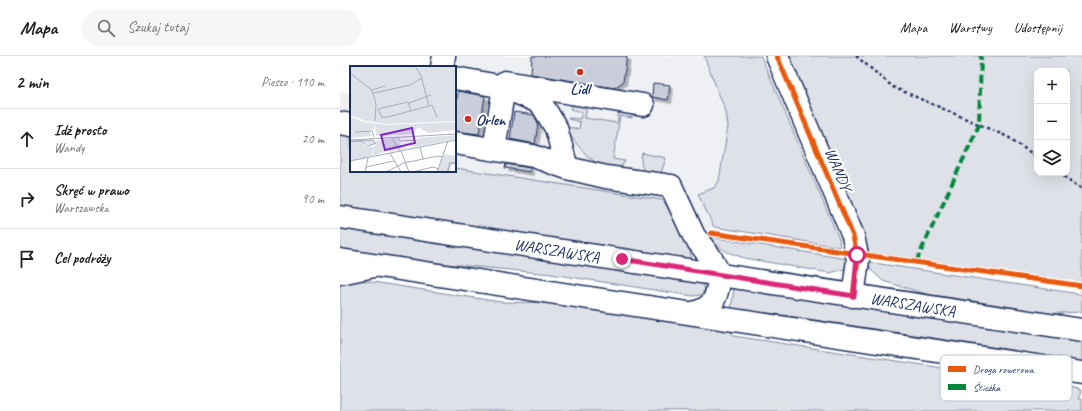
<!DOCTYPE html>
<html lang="pl">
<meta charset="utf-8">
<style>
:root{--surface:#fff;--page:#f6f6f6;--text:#202124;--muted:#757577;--line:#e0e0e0}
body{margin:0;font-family:Caveat,sans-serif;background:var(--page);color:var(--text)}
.controls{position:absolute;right:12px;top:12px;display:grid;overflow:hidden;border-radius:8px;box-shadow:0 4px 16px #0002}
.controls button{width:36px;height:36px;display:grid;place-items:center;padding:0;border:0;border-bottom:1px solid var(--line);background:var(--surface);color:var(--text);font:20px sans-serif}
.stop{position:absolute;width:12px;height:12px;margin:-9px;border:3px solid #db2777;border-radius:50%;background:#fff}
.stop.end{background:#db2777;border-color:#fff;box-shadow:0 1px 4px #0008}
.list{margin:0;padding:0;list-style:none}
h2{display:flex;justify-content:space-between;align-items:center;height:52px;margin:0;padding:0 16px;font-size:17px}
h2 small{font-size:13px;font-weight:400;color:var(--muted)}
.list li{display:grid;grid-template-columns:26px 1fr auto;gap:12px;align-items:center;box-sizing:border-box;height:60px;padding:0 16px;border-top:1px solid var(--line)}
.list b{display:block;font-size:15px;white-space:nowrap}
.list p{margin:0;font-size:13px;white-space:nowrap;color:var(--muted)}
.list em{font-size:13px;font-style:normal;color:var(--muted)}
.icon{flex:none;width:22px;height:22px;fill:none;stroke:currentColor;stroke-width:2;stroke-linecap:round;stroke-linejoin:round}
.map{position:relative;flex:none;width:742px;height:355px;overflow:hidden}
header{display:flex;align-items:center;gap:24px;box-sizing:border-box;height:56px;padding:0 20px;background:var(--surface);border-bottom:1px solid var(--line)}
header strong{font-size:19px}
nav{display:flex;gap:22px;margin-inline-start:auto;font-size:14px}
.search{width:280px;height:36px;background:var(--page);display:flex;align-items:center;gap:10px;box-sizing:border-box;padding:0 14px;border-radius:22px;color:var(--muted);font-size:15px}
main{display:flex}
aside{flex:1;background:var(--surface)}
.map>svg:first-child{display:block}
</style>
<header>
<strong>Mapa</strong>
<div class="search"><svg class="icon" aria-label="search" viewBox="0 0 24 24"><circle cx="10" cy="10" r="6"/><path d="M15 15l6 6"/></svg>Szukaj tutaj</div>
<nav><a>Mapa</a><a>Warstwy</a><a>Udostępnij</a></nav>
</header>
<main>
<aside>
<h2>2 min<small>Pieszo · 110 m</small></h2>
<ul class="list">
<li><svg class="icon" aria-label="ahead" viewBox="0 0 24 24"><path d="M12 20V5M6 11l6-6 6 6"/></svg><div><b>Idź prosto</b><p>Wandy</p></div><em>20 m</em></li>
<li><svg class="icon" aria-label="right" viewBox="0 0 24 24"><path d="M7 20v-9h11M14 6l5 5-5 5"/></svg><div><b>Skręć w prawo</b><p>Warszawska</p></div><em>90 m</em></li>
<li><svg class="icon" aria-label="arrive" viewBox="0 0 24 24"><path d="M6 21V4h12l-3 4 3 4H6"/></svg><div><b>Cel podróży</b></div></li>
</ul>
</aside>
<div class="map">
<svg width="742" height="355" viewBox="0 0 742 355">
<defs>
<filter id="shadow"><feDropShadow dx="3.5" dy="3.5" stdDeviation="0" flood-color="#0004"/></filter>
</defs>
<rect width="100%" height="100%" fill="#fff"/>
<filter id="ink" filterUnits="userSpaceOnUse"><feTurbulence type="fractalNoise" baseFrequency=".025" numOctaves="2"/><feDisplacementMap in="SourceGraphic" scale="8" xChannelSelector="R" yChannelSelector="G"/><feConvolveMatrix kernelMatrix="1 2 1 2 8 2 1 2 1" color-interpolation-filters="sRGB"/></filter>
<g filter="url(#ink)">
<path fill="#eff0f4" d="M91,0H364L386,56L388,70L379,125L374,132L358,138L374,171L354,180L335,162L323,144L115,112V11H89Z
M0,35L11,37V78L0,76Z"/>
<path fill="#dee1e7" stroke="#7c88a2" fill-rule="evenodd" d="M364,0H421L499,183L500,191L374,171L358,138L374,132L379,125L388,70L386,56Z
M447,0H742V227L522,195ZM697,15H727V117H697Z
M240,49H247L245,62L277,67L279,55L292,59V62L280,60L273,103L285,105L281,111C254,115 241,93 227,75L228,71L239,73L240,66L228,63L229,62L240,63L242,56L230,53L232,50Z
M0,76L11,78V115H115V112L323,144L344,179L353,205L0,152Z
M302,97L326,102L321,117C304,122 299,113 302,97Z
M0,171L359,226L364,230L365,233L361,239L353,240L211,218L66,204L0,194Z
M364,180L508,203L505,213L490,217L404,202L387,196Z
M527,206L740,238L742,240V256L697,258L593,240L543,225L531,214Z
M20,224L161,246L219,247L388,272L394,280L668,322L674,316L741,334L739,343H742V355H0V225Z
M394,231L742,284V307L391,253Z"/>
<path fill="#caceda" stroke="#1b2f5e" filter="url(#shadow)" d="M192,0H287L283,26L274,32L191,18Z
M313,27L330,29L328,44L312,41Z
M118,35L145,40L139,78L115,75V43H117Z
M174,56L194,59L198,67L195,88L170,83Z
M166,108L190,112V116L165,112Z"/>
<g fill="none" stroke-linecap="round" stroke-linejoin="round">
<defs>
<path id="minor" d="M437,0L513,180L518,204L513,240
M102,11L104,0
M115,22L164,31L165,26L303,49
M0,67L11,69
M115,87L193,100L227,112L266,121L331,130L354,180L371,202L380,219
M154,93L164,31L201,47L216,72L227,112
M0,217L34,210"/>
<path id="major" d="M0,161L742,274
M0,204L742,317
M352,257C375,253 377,240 380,219"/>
</defs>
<use href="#minor" stroke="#1b2f5e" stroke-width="25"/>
<use href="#major" stroke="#1b2f5e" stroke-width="25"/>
<path stroke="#1b2f5e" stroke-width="2.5" stroke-dasharray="3 3" stroke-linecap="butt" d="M516,0L553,31L668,81L697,101
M719,117L742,133
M378,178L498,195
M536,201L742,231
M737,230L742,235"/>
<use href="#minor" stroke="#fff" stroke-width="22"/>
<use href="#major" stroke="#fff" stroke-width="22"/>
<path stroke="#00873e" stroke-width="4" stroke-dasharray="8 4" stroke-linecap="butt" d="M576,206L639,69L641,0"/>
<defs>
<path id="cycleway" d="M437,0L513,180L518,204L513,240
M371,177L742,230"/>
</defs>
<use href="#cycleway" stroke="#fff" stroke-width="8"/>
<use href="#cycleway" stroke="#e8590c" stroke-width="5"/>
</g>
</g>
<g fill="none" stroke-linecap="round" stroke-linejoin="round" filter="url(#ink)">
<path stroke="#db2777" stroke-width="5" d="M282,203L514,240L517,199"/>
</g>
<g fill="#c8321e" stroke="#fff" stroke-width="1.5">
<circle cx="240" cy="16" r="4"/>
<circle cx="128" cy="63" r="4"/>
</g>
<g text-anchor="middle" stroke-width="4" stroke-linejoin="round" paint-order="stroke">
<g font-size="16" font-weight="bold" fill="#1b2f5e" stroke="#fff">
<text x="240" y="38">Lidl</text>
<text x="136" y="69" text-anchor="start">Orlen</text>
</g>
<g font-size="16" fill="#1b2f5e" stroke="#fff">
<text transform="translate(499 113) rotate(67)" y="6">WANDY</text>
<text transform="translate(217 194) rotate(9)" y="6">WARSZAWSKA</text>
<text transform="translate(573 248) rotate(9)" y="6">WARSZAWSKA</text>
</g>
</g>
<g transform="translate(10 10)">
<rect width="106" height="106" fill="#fff"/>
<path d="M0,0H106V55L37,58L16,55L0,49ZM0,51L15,56L37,59L106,56V64L78,67L68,61L63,68L26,70L25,58L24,64H19L22,70L0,72ZM106,69V73L40,86L39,84L23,90L22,83V90L0,95V76L22,74L25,76L23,80L13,76L15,80L24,81L27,74L48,72L51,81L58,82L64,80L68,72ZM94,88L106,90V98L101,99L99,106H87Z" fill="#dee1e7"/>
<path fill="none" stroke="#b5bbca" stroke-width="2" d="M98,105L100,97H106"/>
<path fill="none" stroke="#a4acbf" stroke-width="1" d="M0,7L22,24L26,38L25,55M22,24L35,20M24,27L60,19L72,12M59,37L81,29M79,40L82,39L87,51M28,43L32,51H38L79,40L71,10L65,0M28,43L58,36L61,45M5,66L22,65L24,71M48,71L50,75L67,74M42,72L50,85M0,74L106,68M0,75L23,74L26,77L18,80L11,75L0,76M70,81L73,93M51,85L59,106M40,87L51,106M0,95L106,74M16,101L44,95M15,106L18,92M36,106L54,97L88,90L93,91M63,106L83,101L89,103M87,106L98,75"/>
<path fill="#7b2cbf" fill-opacity="0.15" stroke="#7b2cbf" stroke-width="2" d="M62,62L65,77L35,84L31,69Z"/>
<rect width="106" height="106" fill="none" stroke="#1b2f5e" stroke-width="2"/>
</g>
<rect x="600" y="299" width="132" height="46" rx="6" fill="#fff" stroke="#bbc1cf" stroke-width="1"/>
<rect x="608" y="310" width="18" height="6" fill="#e8590c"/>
<rect x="608" y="328" width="18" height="6" fill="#00873e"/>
<g font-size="11" fill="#1b2f5e">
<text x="633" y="317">Droga rowerowa</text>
<text x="633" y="335">Ścieżka</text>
</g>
</svg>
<div class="controls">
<button>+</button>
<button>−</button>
<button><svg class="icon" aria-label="layers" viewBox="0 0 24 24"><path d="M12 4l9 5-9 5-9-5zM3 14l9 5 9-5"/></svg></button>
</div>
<div class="stop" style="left:517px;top:199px"></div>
<div class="stop end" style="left:282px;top:203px"></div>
</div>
</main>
